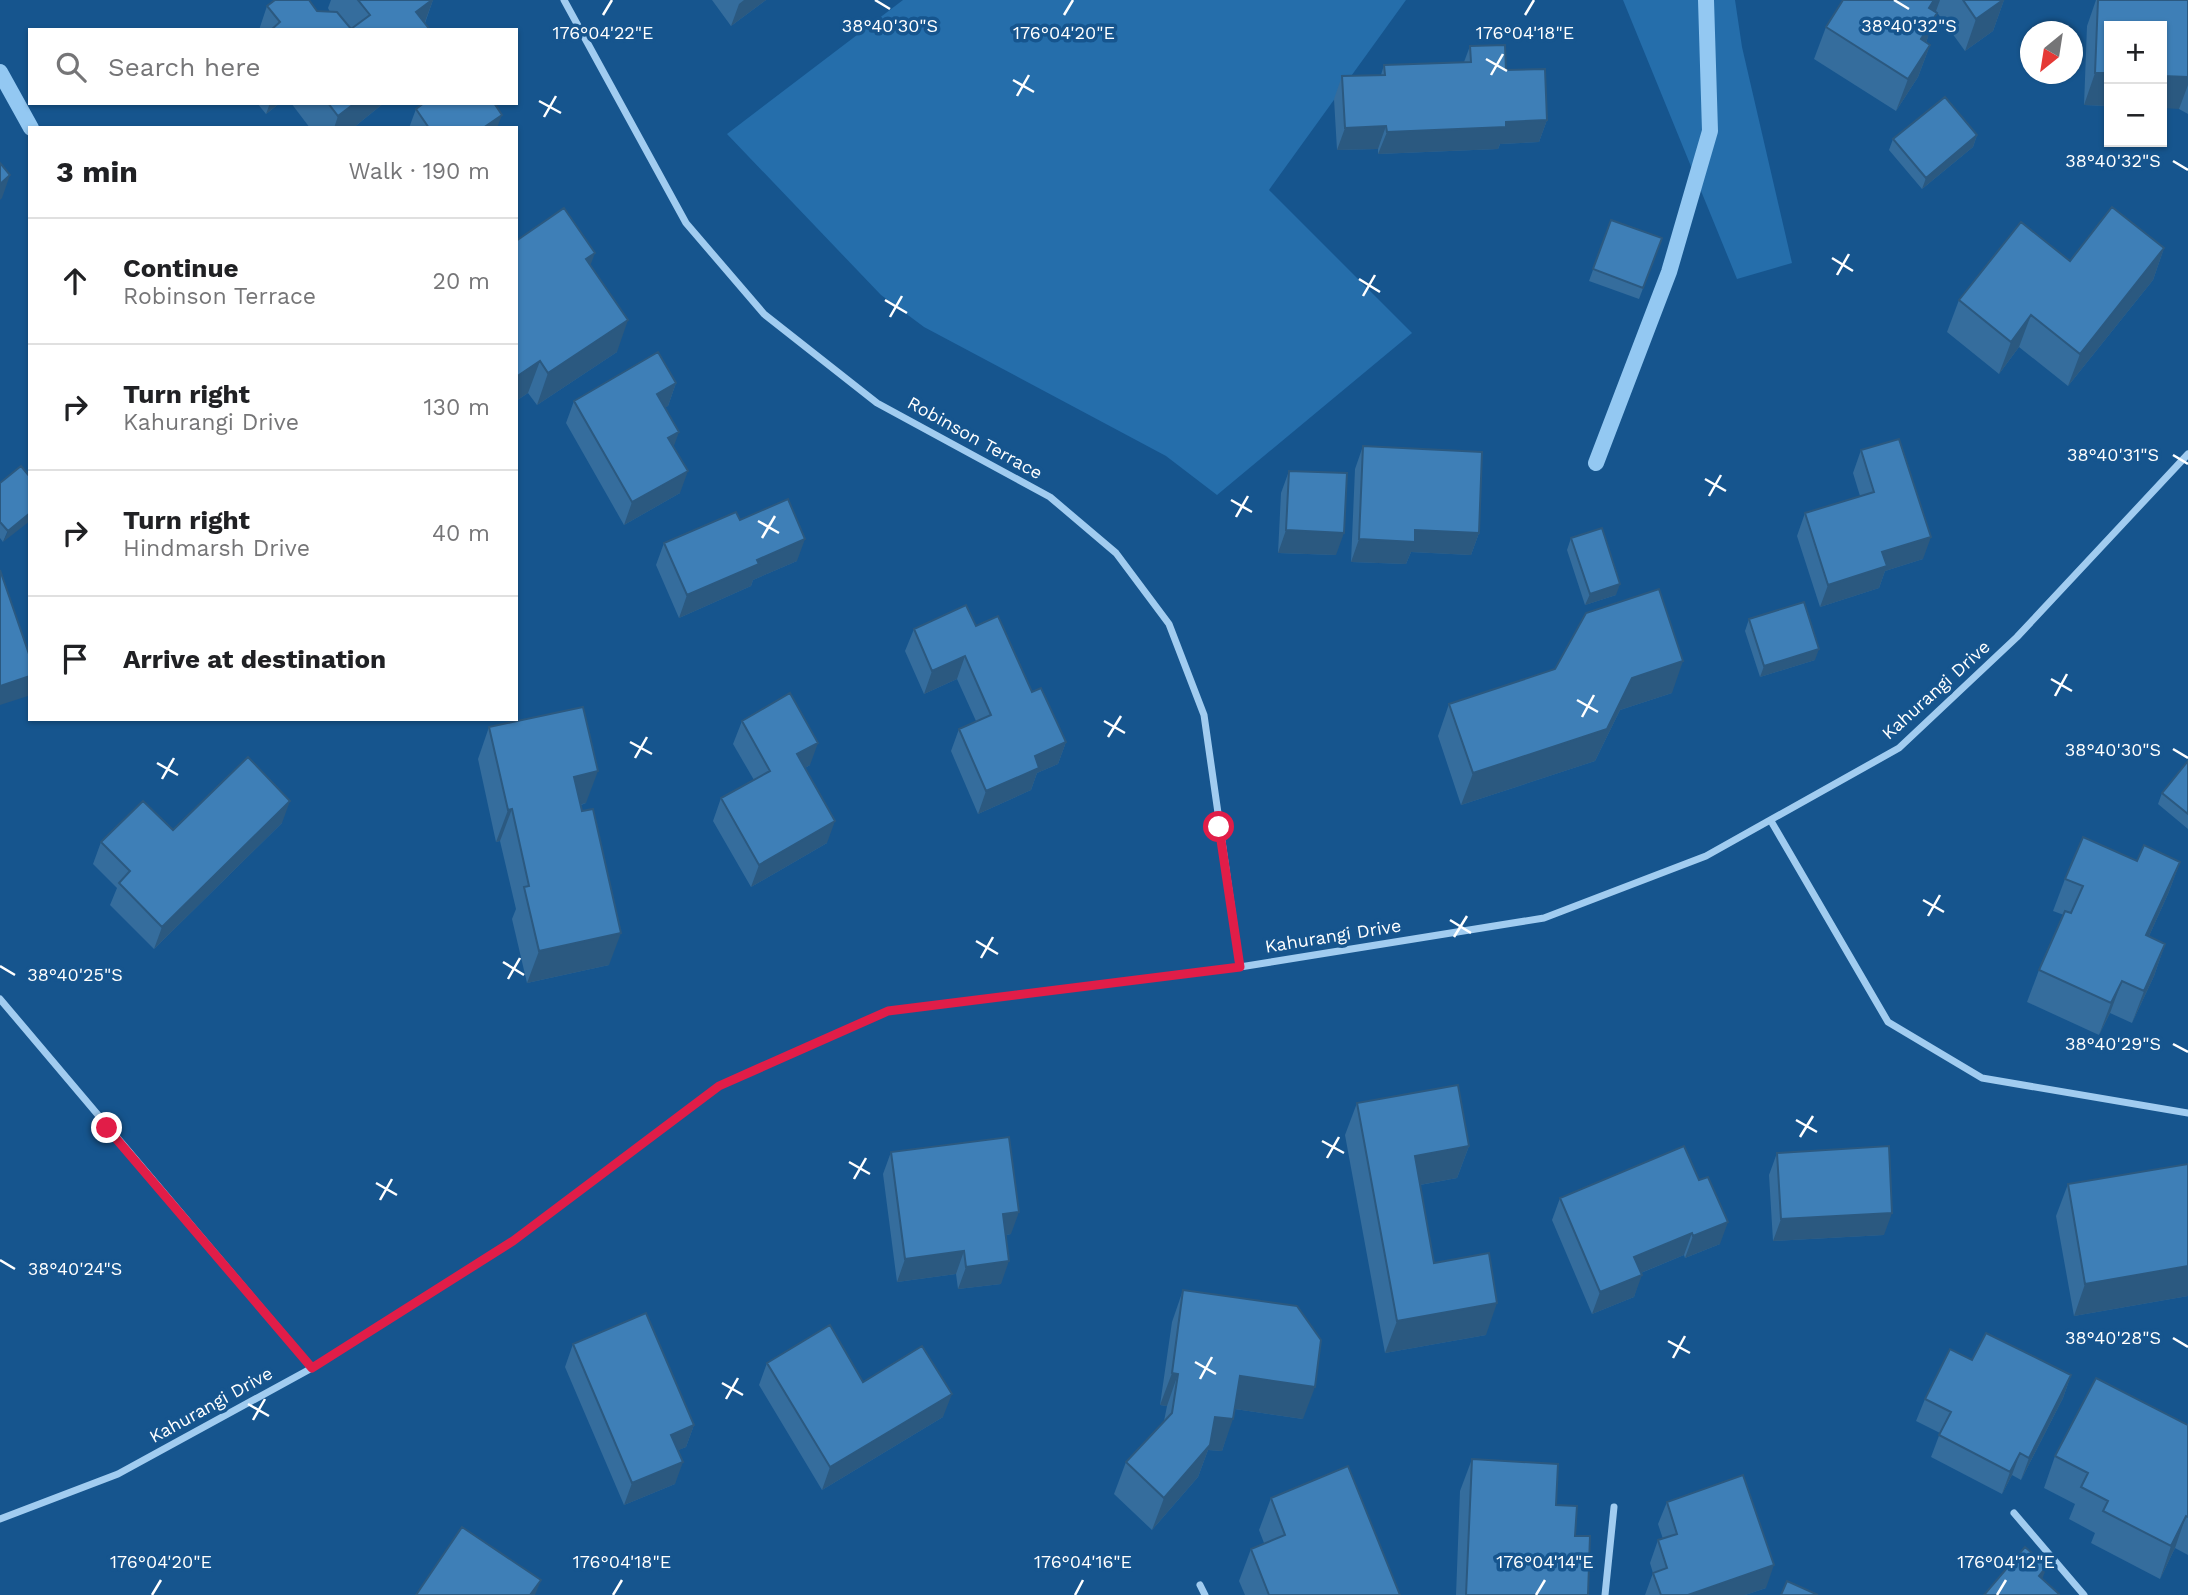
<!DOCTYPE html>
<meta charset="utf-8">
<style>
:root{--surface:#fff;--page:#f6f6f6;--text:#202124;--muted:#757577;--line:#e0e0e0}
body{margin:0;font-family:"Work Sans",sans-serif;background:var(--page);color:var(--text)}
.controls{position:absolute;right:21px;top:21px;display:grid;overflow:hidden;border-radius:0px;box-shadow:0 2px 5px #0004}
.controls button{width:63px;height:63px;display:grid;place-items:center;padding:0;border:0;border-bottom:2px solid var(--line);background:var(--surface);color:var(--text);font:35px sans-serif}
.compass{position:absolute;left:2020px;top:21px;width:63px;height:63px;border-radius:50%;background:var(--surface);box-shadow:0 2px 5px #0004;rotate:210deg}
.stop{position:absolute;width:21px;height:21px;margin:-16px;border:5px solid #e11d48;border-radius:50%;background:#fff}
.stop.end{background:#e11d48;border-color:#fff;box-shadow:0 2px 7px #0008}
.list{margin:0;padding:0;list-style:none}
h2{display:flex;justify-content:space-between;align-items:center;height:91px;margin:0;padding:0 28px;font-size:30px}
h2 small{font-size:23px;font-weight:400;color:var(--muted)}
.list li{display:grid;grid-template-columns:46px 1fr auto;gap:21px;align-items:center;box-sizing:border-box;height:126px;padding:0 28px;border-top:2px solid var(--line)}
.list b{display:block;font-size:26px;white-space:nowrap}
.list p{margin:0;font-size:23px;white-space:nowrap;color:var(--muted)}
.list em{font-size:23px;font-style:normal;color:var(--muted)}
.icon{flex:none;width:38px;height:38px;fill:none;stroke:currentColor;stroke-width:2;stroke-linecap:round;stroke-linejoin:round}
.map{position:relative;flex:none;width:2188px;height:1595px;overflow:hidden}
.search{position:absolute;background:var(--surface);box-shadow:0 2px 5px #0004;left:28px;top:28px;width:490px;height:77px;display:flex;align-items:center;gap:18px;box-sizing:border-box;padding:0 24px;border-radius:0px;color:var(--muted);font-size:26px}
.panel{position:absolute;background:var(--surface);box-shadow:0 2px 5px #0004;left:28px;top:126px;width:490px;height:595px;border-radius:0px}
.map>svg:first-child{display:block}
</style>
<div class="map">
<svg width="2188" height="1595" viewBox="0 0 2188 1595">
<rect width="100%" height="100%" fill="#16558e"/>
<path fill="#256eab" d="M903,0H1406L1269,190L1412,333L1217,495L1166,456L924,327L881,295L727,134Z
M1623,0H1735L1742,47L1792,263L1737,279Z"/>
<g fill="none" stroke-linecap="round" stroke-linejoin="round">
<path stroke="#93c8f2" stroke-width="16" d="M0,72L31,128
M1596,463L1669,272L1710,131L1706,0"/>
<path stroke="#a1ccf0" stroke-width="7" d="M564,0L686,223L764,314L877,403L1050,497L1116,553L1169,624L1204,715L1240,967
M1771,821L1888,1022L1982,1078L2188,1113
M0,999L312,1368
M2014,1513L2084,1595
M0,1519L118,1474L312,1368L513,1241L719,1086L888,1011L1240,967L1544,918L1706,856L1899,748L2017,637L2188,454
M1200,1585L1205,1595
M1605,1595L1614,1507"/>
</g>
<path fill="#356d9d" d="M331,0H433L425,23L430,30H259L267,6L330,12L328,8Z
M712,0H766L731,26Z
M1843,0H2004L1993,31L1965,51L1936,11L1926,43L1930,45L1918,77L1896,111L1814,59L1826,27Z
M2096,0H2188V114L2179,109L2109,26V106L2084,105L2087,26Z
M1470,46L1506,70L1547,120L1539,142L1500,144L1498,149L1378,154V149L1337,150L1334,99L1342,76L1381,75L1384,65L1464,62Z
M257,103H280L266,114Z
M291,103H384L353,128H310Z
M416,109L497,128H409Z
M1977,135L1973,147L1922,189L1889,150L1893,139Z
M1611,220L1662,238L1639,299L1589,281Z
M2164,248L2153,280L2068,386L2019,347L1999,374L1947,332L1959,300Z
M590,265L617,352L537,405L528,393L516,401Z
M676,383L668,406L665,407L674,448L680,493L624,525L566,423L574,401Z
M1363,446L1479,533L1471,555L1411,552L1406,564L1351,562L1355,469Z
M1861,450L1923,559L1885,571L1879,588L1820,607L1797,536L1805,513L1860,496L1853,473Z
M1289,471L1336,555L1278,553L1281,493Z
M30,477L3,542L0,538V483Z
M740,520L797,561L753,580L751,586L679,618L656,565L664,543Z
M1571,538L1616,595L1585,605L1567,550Z
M1749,619L1815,660L1760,677L1745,631Z
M976,626L1032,692L1066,742L1058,764L1037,773L1031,790L978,814L951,751L959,729L976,721L957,679L924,694L905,651L914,629Z
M1672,693L1620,710L1595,761L1461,805L1438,736L1449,704Z
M742,721L810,765L805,768L827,843L751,887L713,821L721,798L754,780L733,744Z
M489,727L586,803L581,805L609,965L527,983L512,919L516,909L500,841L496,842L478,759Z
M2188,761V829L2158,804L2162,793Z
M282,823L154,949L110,905L117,888L93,864L101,842Z
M2137,861L2180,862L2168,894L2149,936L2165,944L2154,976L2132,1023L2110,1013L2099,1035L2027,1002L2039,970L2064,915L2053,911L2065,879Z
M1357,1103L1469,1146L1457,1178L1420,1185L1434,1263L1486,1335L1385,1353L1345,1135Z
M1684,1146L1720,1244L1685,1258L1684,1255L1641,1273L1634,1297L1592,1314L1552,1220L1560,1198Z
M891,1152L1011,1234L1006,1235L1001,1284L958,1289L956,1274L897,1282L883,1174Z
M1777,1153L1884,1235L1773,1241L1769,1175Z
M2188,1164V1296L2074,1316L2056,1216L2068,1184Z
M1183,1290L1303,1419L1235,1409L1222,1451L1208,1450L1198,1477L1152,1530L1114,1494L1126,1462L1164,1421L1167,1406L1160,1405L1172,1322Z
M573,1344L694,1425L686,1447L678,1450L675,1484L624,1505L565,1367Z
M1972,1360L2071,1375L2063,1398L2021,1480L2012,1475L2002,1494L1931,1457L1940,1433L1916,1421L1925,1399Z
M767,1363L863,1382L943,1417L822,1490L759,1385Z
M2188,1425V1555L2175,1548L2160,1579L2091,1543L2095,1533L2069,1519L2075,1504L2044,1488L2055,1456Z
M1472,1459L1556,1505L1575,1536L1588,1595H1456L1460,1491Z
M1271,1498L1400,1595H1245L1239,1581L1251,1549L1264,1543L1259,1530Z
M1667,1502L1766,1588L1745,1595H1645L1653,1573L1650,1563L1658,1540L1663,1539L1658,1524Z"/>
<path fill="#2b5980" d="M432,0H433L422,30L416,12Z
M744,0H766L731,26L739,4Z
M1934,0H1940L1936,11L1917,41L1929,8Z
M2003,0H2004L1993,31L1965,51L1976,19Z
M1937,13L1925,45L1921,39Z
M1930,45L1918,77L1896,111L1908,79Z
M2095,73H2109V106L2084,105Z
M2162,76L2188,77V85L2179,109L2162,108Z
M270,103H280L266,114Z
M355,103H384L353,128H334L338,116Z
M502,115L497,128H483Z
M1547,120L1539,142L1500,144L1498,149L1378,154L1387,132L1506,122Z
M1386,126L1378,149L1337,150L1345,128Z
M1977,135L1973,147L1922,189L1926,178Z
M10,175L2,198L0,200V184Z
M2164,248L2153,280L2068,386L2080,354Z
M595,253L583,285L586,259Z
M2031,315L2019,347L1999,374L2011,342Z
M628,320L617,352L537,405L548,373Z
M540,361L528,393L516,401V377Z
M676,383L668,406L649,416L657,394Z
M679,432L671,454L668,438Z
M688,471L680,493L624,525L632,502Z
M30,513V521L3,542L8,531Z
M1286,530L1344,533L1336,555L1278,553Z
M1415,530L1479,533L1471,555L1411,552L1406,564L1351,562L1359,539Z
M1931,537L1923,559L1885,571L1879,588L1820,607L1828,585L1882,552Z
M805,539L797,561L753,580L751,586L679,618L687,595L757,560Z
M1620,584L1616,595L1585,605L1590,594Z
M1819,649L1815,660L1760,677L1764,666Z
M965,656L957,679L924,694L932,671Z
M1683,661L1672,693L1620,710L1595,761L1461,805L1473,773L1632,678Z
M30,676V690L28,696L0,705V686Z
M1066,742L1058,764L1037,773L1031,790L978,814L986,791L1035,756Z
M818,743L810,765L789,777L797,754Z
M598,771L586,803L563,809L574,777Z
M290,801L282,823L154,949L162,927Z
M512,809L500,841L496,842L508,810Z
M835,821L827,843L751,887L759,865Z
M2180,862L2168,894L2135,967L2146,935Z
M621,933L609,965L527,983L539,951Z
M2165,944L2154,976L2132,1023L2144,991Z
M2122,981L2110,1013L2099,1035L2111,1003Z
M1469,1146L1457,1178L1403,1188L1415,1156Z
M1019,1212L1011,1234L995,1237L1003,1214Z
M1892,1213L1884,1235L1773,1241L1781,1219Z
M1728,1222L1720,1244L1685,1258L1693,1236Z
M1692,1233L1684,1255L1626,1279L1634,1257Z
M964,1251L956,1274L897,1282L905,1259Z
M1009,1261L1001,1284L958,1289L966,1267Z
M2188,1266V1296L2074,1316L2085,1284Z
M1642,1275L1634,1297L1592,1314L1600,1292Z
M1497,1303L1486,1335L1385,1353L1397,1321Z
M1172,1373L1178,1374L1167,1406L1160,1405Z
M2071,1375L2063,1398L2021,1480L2029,1458Z
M1240,1376L1315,1387L1303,1419L1228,1408Z
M952,1394L943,1417L822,1490L830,1467Z
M1215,1417L1233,1419L1222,1451L1208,1450L1198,1477L1152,1530L1164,1498Z
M694,1425L686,1447L663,1457L671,1435Z
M2020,1453L2012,1475L2002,1494L2010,1472Z
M683,1462L675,1484L624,1505L632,1483Z
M2186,1516L2175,1548L2160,1579L2171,1546Z
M1774,1565L1766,1588L1745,1595H1688Z
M2047,1566L2039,1588V1576Z
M541,1580L535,1595H530Z"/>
<path fill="#3e7fb7" stroke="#2b5980" stroke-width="2" d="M275,0H309L317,11L337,12L351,29L370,15L358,0H432L416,12L430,30H271L280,22L267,6Z
M1843,0H1934L1929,8L1937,13L1921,39L1930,45L1908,79L1826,27Z
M1963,0H2003L1976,19Z
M2098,0H2188V77L2162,76V26H2109V73H2095Z
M1505,45L1506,70L1545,69L1547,120L1506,122V127L1387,132L1386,126L1345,128L1342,76L1385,75L1384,65L1471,62L1470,46Z
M1945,97L1977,135L1926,178L1893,139Z
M328,103H355L338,116Z
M424,103H494L502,115L483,128H429L416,109Z
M0,163L10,175L0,184Z
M2112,207L2164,248L2080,354L2031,315L2011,342L1959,300L2021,222L2070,261Z
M564,208L595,253L586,259L628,320L548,373L540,361L516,377V241Z
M1611,220L1662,238L1643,288L1593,269Z
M658,352L676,383L657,394L679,432L668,438L688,471L632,502L574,401Z
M1899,439L1931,537L1882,552L1887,566L1828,585L1805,513L1874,492L1861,450Z
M1363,446L1482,452L1479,533L1415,530V542L1359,539Z
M21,466L30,477V513L8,531L0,522V483Z
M1289,471L1347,473L1344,533L1286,530Z
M788,499L805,539L757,560L759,564L687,595L664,543L736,512L740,520Z
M1602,528L1620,584L1590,594L1571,538Z
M0,570L30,657V676L0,686Z
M1659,589L1683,661L1632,678L1607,729L1473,773L1449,704L1555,669L1586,613Z
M1804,602L1819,649L1764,666L1749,619Z
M966,605L976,626L998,616L1032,692L1041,688L1066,742L1035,756L1039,768L986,791L959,729L991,715L965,656L932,671L914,629Z
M790,693L818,743L797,754L835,821L759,865L721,798L770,771L742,721Z
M583,707L598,771L574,777L582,811L593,809L621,933L539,951L524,887L529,886L512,809L508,810L489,727Z
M248,757L290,801L162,927L119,883L130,871L101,842L143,801L173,830Z
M2188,761V814L2162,793Z
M2083,837L2137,861L2144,845L2180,862L2146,935L2165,944L2144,991L2122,981L2111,1003L2039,970L2065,911L2071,913L2083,886L2065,879Z
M1458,1085L1469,1146L1415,1156L1434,1263L1489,1253L1497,1303L1397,1321L1357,1103Z
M1009,1137L1019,1212L1003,1214L1009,1261L966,1267L964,1251L905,1259L891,1152Z
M1684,1146L1699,1180L1708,1177L1728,1222L1693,1236L1692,1233L1634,1257L1642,1275L1600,1292L1560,1198Z
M1889,1146L1892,1213L1781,1219L1777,1153Z
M2188,1164V1266L2085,1284L2068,1184Z
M1183,1290L1297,1306L1321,1340L1315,1387L1240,1376L1233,1419L1215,1417L1210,1445L1164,1498L1126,1462L1172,1413L1178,1374L1172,1373Z
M646,1313L694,1425L671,1435L683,1462L632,1483L573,1344Z
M830,1325L863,1382L922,1346L952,1394L830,1467L767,1363Z
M1986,1333L2071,1375L2029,1458L2020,1453L2010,1472L1939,1435L1951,1412L1925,1399L1950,1349L1972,1360Z
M2096,1378L2188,1425V1517L2186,1516L2171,1546L2103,1511L2108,1501L2081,1487L2088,1473L2055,1456Z
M1472,1459L1558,1464L1556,1505L1577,1506L1575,1536H1590L1588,1595H1466Z
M1348,1466L1400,1595H1269L1251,1549L1285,1535L1271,1498Z
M1743,1475L1774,1565L1688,1595H1661L1653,1573L1667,1568L1658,1540L1677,1534L1667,1502Z
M462,1527L541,1580L530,1595H416Z
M2025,1547L2047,1566L2039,1576L2059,1594V1595H1984Z
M1787,1581L1818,1595H1781Z"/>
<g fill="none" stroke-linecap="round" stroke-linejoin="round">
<path stroke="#e11d48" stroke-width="9" d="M107,1128L312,1368L513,1241L719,1086L888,1011L1240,967L1219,827"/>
</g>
<path fill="none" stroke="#fff" stroke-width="2.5" d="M875,0L890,9M1894,0L1909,9M603,15L612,0M1064,15L1073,0M1525,15L1534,0M1486,59L1507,71M1491,75L1503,54M1013,80L1034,92M1017,96L1029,75M539,101L561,113M544,117L556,96M2173,161L2188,170M1832,258L1853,271M1837,275L1849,254M1359,279L1380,292M1363,296L1375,275M885,300L907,313M890,317L902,296M2173,455L2188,464M1705,479L1726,491M1709,496L1721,475M1231,500L1252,512M1236,517L1248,496M758,521L779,533M762,538L775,516M2051,679L2072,691M2055,696L2067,674M1577,700L1598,712M1582,717L1594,695M1104,721L1125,733M1108,737L1121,716M630,742L652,754M2173,749L2188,758M635,758L647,737M157,763L178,775M162,779L174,758M1923,900L1944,912M1928,916L1940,895M1450,920L1471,933M1454,937L1467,916M976,941L998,954M981,958L993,937M503,962L524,975M0,966L15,975M508,979L520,958M2173,1044L2188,1052M1796,1120L1817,1132M1800,1137L1813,1116M1322,1141L1344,1153M1327,1158L1339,1137M849,1162L870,1174M854,1179L866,1158M376,1183L397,1195M380,1200L392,1179M0,1260L15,1269M2173,1338L2188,1347M1668,1341L1690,1353M1673,1358L1685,1336M1195,1362L1216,1374M1200,1379L1212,1357M722,1383L743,1395M726,1399L738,1378M248,1404L269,1416M253,1420L265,1399M152,1595L161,1580M613,1595L622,1580M1075,1595L1083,1580M1536,1595L1545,1580M1997,1595L2006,1580"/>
<g text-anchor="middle" stroke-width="7" stroke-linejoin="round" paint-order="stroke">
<g font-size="18" fill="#fff" stroke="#16558e">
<text transform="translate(975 438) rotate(29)" y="6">Robinson Terrace</text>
<text transform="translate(1936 690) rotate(-42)" y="6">Kahurangi Drive</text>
<text transform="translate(1333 936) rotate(-9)" y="6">Kahurangi Drive</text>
<text transform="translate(211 1405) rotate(-29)" y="6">Kahurangi Drive</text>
</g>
</g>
<g font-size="18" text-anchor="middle" fill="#fff" stroke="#16558e" stroke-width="7" stroke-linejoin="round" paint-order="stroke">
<text x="1909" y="32">38°40'32"S</text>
<text x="890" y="32">38°40'30"S</text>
<text x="603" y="39">176°04'22"E</text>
<text x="1064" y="39">176°04'20"E</text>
<text x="1525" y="39">176°04'18"E</text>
<text x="2113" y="167">38°40'32"S</text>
<text x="2113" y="461">38°40'31"S</text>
<text x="2113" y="756">38°40'30"S</text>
<text x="75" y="981">38°40'25"S</text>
<text x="2113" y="1050">38°40'29"S</text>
<text x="75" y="1275">38°40'24"S</text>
<text x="2113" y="1344">38°40'28"S</text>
<text x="161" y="1568">176°04'20"E</text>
<text x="622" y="1568">176°04'18"E</text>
<text x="1083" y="1568">176°04'16"E</text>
<text x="1545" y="1568">176°04'14"E</text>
<text x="2006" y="1568">176°04'12"E</text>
</g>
</svg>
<div class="controls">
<button>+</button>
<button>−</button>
</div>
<svg class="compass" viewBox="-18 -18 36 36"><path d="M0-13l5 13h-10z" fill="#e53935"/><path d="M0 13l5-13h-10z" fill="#757577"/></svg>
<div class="stop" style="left:1219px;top:827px"></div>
<div class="stop end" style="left:107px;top:1128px"></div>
<div class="search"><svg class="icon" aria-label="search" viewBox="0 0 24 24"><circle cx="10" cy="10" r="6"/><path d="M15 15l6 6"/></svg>Search here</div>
<section class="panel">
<h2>3 min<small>Walk · 190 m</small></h2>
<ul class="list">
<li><svg class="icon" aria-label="ahead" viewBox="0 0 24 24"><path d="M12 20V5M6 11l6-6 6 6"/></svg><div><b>Continue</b><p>Robinson Terrace</p></div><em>20 m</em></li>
<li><svg class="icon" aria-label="right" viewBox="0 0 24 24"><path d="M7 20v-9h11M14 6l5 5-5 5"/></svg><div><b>Turn right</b><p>Kahurangi Drive</p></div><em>130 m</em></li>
<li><svg class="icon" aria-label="right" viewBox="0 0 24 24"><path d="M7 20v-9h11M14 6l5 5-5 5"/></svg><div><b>Turn right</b><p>Hindmarsh Drive</p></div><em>40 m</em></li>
<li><svg class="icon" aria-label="arrive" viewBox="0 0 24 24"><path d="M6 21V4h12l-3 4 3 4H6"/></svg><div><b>Arrive at destination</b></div></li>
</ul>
</section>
</div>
